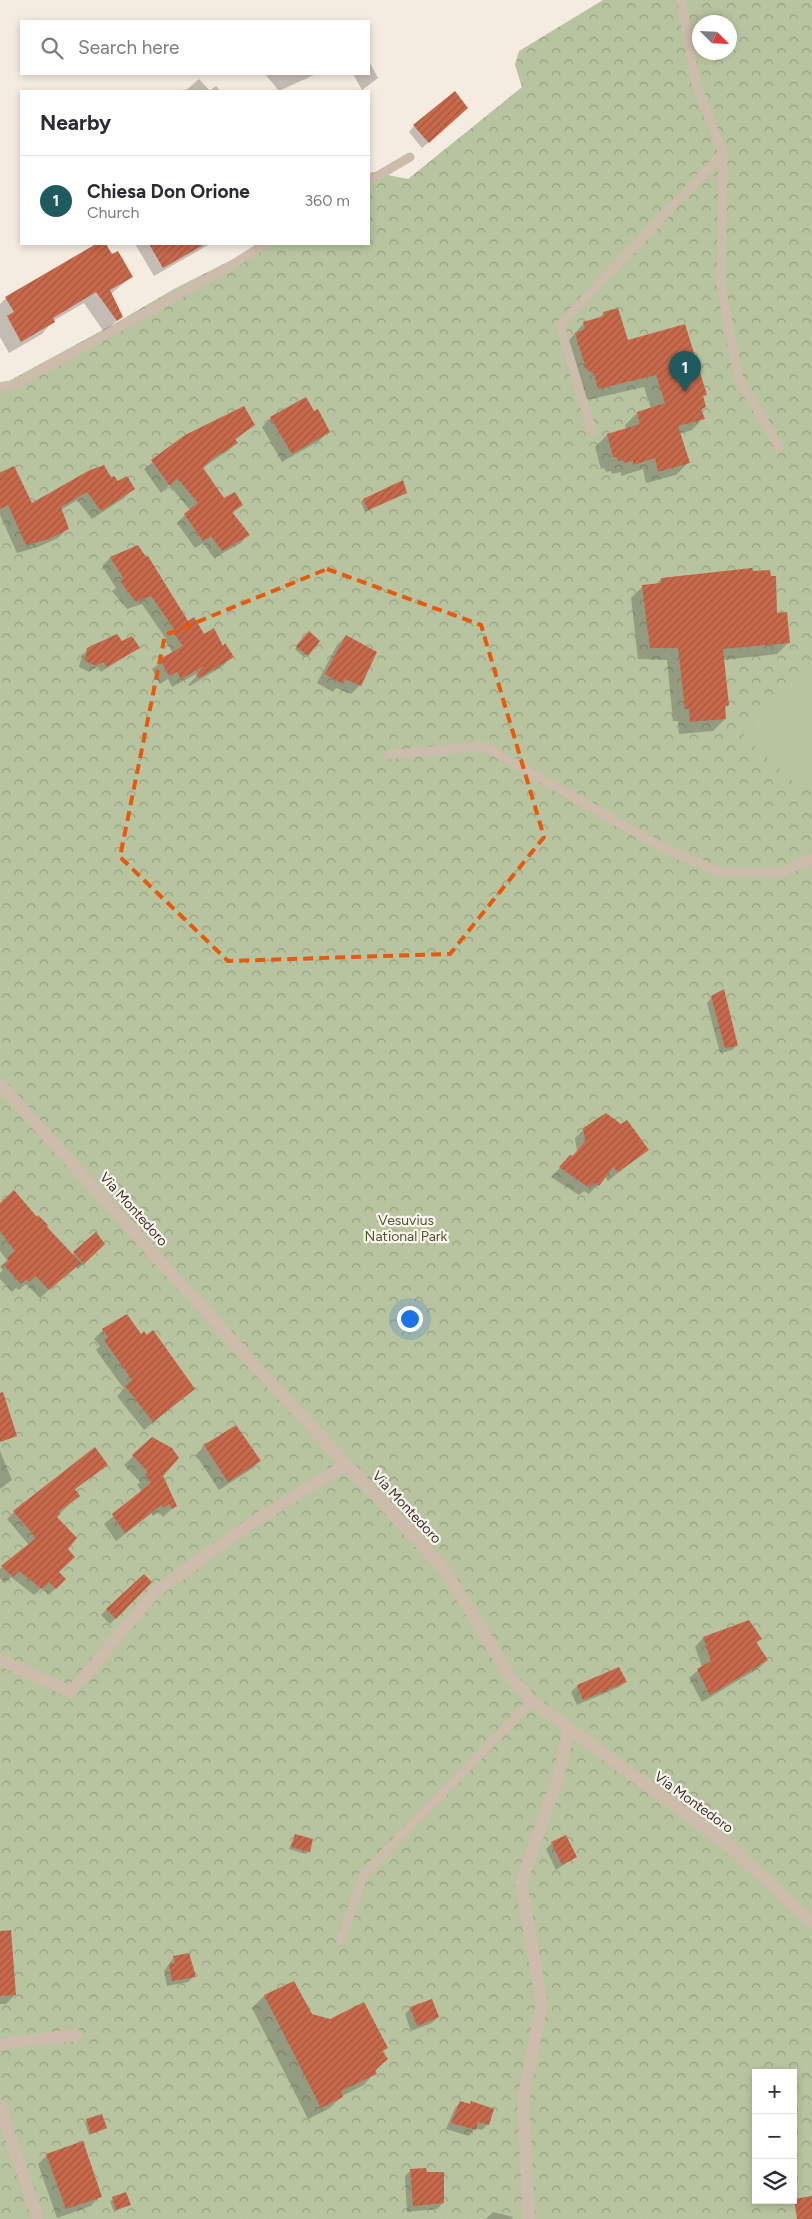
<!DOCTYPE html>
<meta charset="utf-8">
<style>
:root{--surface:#fff;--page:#f7f7f7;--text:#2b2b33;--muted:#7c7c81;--line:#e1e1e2;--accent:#1f5a5e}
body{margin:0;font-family:Figtree,sans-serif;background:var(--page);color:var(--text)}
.controls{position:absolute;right:15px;bottom:15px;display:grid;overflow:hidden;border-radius:0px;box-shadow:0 2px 8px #0003}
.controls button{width:45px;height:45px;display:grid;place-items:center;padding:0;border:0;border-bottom:1px solid var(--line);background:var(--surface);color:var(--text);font:25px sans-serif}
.compass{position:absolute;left:692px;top:15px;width:45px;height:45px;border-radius:50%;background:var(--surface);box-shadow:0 2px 8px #0003;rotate:114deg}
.you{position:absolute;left:409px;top:1318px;width:18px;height:18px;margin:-12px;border:4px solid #fff;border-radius:50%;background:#1a73e8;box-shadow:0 0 0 8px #1a73e833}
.badge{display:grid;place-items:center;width:32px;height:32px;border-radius:50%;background:var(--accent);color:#fff;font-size:16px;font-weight:700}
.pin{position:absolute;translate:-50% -41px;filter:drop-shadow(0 1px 2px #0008)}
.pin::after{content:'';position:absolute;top:26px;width:18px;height:15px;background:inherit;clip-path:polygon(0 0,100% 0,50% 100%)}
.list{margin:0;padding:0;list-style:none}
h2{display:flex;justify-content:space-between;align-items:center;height:65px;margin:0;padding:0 20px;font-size:21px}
h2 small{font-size:16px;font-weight:400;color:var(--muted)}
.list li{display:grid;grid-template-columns:32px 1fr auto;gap:15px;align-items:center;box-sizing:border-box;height:90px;padding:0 20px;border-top:1px solid var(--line)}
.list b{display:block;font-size:19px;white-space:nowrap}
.list p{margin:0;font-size:16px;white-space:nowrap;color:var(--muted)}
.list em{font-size:16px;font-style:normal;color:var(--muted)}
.icon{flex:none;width:28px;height:28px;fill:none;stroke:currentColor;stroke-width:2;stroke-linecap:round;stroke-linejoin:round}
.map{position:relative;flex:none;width:812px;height:2219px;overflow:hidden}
.search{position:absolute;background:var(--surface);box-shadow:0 2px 8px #0003;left:20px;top:20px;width:350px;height:55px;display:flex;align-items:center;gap:12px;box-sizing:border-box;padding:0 18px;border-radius:0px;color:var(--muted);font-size:19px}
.panel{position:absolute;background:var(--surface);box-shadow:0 2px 8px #0003;left:20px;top:90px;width:350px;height:155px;border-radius:0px}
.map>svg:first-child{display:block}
</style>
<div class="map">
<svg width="812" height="2219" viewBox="0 0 812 2219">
<defs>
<pattern id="park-crowns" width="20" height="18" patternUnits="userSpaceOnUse" patternTransform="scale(1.25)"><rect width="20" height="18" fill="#b8c4a0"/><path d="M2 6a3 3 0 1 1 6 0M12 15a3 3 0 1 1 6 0" fill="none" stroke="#97a083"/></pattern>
<pattern id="building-hatch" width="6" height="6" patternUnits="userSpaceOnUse" patternTransform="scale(1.25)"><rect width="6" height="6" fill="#c8694b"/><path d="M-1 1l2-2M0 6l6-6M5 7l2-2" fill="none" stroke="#a4573f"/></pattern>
</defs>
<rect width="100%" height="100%" fill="#f4ebe1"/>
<path fill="url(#park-crowns)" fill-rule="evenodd" d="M603,0H812V2219H0V382L9,381L121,320L174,289L263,244H369V175L372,172L408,179L522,87L515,65L519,51ZM700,22H730V52H700ZM756,2073H793V2200H756Z"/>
<path fill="#b8c4a0" d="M812,660V773L799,787L743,736Z"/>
<path fill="#0003" d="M369,61L378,78L362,90L353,74H369Z
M265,74H316L279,91Z
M199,79L210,91L216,86L220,91H185Z
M461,114L422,148L409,132L414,126Z
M98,244H104L111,256L131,277L111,294L121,317L104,332L84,303L53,321L42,334L9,353L0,337V304L6,298Z
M135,244H210L154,276Z
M604,313L627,342L705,395L702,398L705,407L701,411L703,418L692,430L679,434L688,463L676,475L646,483L643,469L621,476V472L612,474L611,471L606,472L604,468L601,469L595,447L607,435L626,429L625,425L637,413L651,408L644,387L587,400L564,346L584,323L598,319Z
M305,398L328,432L319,441L282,462L262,427L271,418Z
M253,425L235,440L236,443L228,451L202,468L224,499L241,505L232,514L248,535L241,543L214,558L203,543L195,548L177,523L190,510L169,485L161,493L144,469L186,436Z
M13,467L31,505L110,479L133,489L124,498L92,519L77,500L61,510L67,529L58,538L38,547L17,553L0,515V472Z
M406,493L365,512L361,502L363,500Z
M137,546L188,623L232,656L224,665L190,686L188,685L200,672L172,687L168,679L160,684L152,669L173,653L165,641L166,639L142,604L127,609L112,591L116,588L102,566L110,558Z
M661,579L789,642L777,654L723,660L728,705L724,709L725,719L713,731L679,734L678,721H673L667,660L638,659L631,598L643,586L655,585Z
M309,633L319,641L304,657L295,649Z
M346,636L375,652L360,685L351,694L336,688L333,692L317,683L337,645Z
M97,643H122L138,648L101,672L97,667L89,672L79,667L82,655Z
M712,997L737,1045L732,1050L720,1053L707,1003Z
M584,1129L647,1150L608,1181L605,1177L589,1194L584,1191L579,1195L551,1177L577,1151L575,1138Z
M0,1205L46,1227L72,1255L104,1244L78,1269L75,1266L40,1298L26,1284L19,1290L16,1288L12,1292L0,1279V1273L3,1270L0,1267L7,1260L0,1251Z
M103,1330L141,1335L194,1389L144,1430L117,1396L124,1389L96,1350L100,1346L94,1339Z
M152,1438L162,1476L176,1505L163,1517L159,1512L153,1516L152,1513L116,1541L104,1524L142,1492L137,1485L140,1482L124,1465Z
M204,1446L259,1461L250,1470L219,1490L196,1455Z
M0,1451L12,1480L0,1489Z
M106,1465L74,1490L78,1496L56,1517L66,1549L57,1573L64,1579L49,1595L42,1588L34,1595L11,1577L5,1583L0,1578V1569L29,1545L7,1519L14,1512Z
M150,1582L110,1624L101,1615L107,1609Z
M749,1621L761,1638L756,1644L767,1660L759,1668L702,1702L689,1678L702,1667L695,1647L703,1638Z
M619,1668L625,1682L619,1687L577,1705L571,1692L577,1686Z
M295,1835L309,1851L306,1854L289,1849Z
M552,1843L575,1857L556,1870L546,1849Z
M0,1933L15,1995L6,2004H0Z
M174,1957L194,1976L188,1982L167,1986L164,1971Z
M294,1982L311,2015L386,2048L382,2052L386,2059L364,2085L342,2096L330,2108L308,2119L252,2008L264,1996Z
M411,2008L438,2017L432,2023L411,2031L405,2014Z
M461,2102L488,2124L482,2130L475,2128L469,2136L446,2129L455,2108Z
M87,2120L105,2128L89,2135L85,2123Z
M47,2155L100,2196L91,2206L57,2218L38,2164Z
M411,2170L443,2203L437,2209L407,2212L405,2176Z
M125,2194L129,2204L114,2212L110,2201Z
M493,2212L513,2217L512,2219H486Z"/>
<path fill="url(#building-hatch)" d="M455,91L468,108L429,143L413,125Z
M96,244H106L112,254L118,251L133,277L110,290L123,317L117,321L96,292L53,318L55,322L21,342L7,316L14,312L5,297Z
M149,244H205L163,268Z
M618,308L628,340L685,324L707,395L703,396L706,407L701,409L705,419L678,426L690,463L658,472L655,458L633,465V461L624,463L623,460L618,461L616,457H613L607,434L640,424L637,412L665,403L656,375L598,389L594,374L586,369L575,333L585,329L583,322L604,316L603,312Z
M306,397L314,411L318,409L330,432L292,454L270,417Z
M244,406L255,425L235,439L238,443L212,459L203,468L224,498L235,492L243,505L232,512L250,535L222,551L211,536L203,541L184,514L198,503L177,478L170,486L151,460L185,435Z
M104,465L111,477L114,476L118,481L127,476L135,489L101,511L87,492L61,507L69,529L49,539L26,545L8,505L0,509V473L14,466L32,503L88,471Z
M403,480L407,493L368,510L363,499Z
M138,545L146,557L148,556L188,621L194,617L204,634L214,628L223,646L225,643L234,657L199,678L196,675L204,666L181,679L177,672L169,676L160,659L183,646L172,631L175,630L151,596L136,602L120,581L124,579L110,557Z
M752,568L753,571L770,570L771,576H776L777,613L787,612L790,643L723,649L729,705L725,706L726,719L690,722L689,709H685L678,648H650L642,585L661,583V578Z
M309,631L320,641L308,656L296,646Z
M117,634L122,641L132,636L140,648L107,667L103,662L96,666L85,661L87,648Z
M346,635L377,652L361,686L345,679L343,684L325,674Z
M724,989L738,1046L725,1048L711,996Z
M606,1113L621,1124L627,1120L649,1150L618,1172L613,1167L599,1186L594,1183L588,1187L559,1167L570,1155L573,1156L585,1141L583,1128Z
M14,1190L37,1217L38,1215L48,1225L47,1227L81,1263L49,1290L36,1276L29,1282L26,1279L21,1284L4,1265L9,1261L7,1258L15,1251L0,1231V1203Z
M96,1232L105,1244L84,1264L73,1252Z
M127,1314L141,1334L144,1331L147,1335L153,1330L195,1389L153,1422L125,1386L132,1380L104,1340L108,1337L102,1329Z
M3,1392L17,1436L0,1442V1393Z
M236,1425L261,1461L228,1482L204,1445Z
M152,1437L172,1448L179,1458L163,1476L177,1506L172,1509L169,1504L163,1508L161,1505L125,1533L112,1514L151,1483L145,1475L148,1472L132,1455Z
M95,1447L108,1465L75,1489L80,1496L58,1512L60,1514L57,1517L77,1538L68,1549L75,1557L59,1572L66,1579L56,1589L49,1582L42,1589L19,1571L13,1577L1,1566L36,1538L13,1511Z
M144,1574L152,1582L116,1619L106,1609Z
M749,1620L762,1639L756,1642L768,1660L710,1695L697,1669L711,1661L703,1637Z
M619,1667L627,1682L583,1700L577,1685Z
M295,1834L313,1839L310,1852L291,1847Z
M566,1835L577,1857L562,1865L551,1842Z
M11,1930L16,1995L0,1996V1931Z
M189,1953L196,1977L172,1981L169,1964L175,1963L173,1956Z
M294,1981L312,2014L330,2019L364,2002L388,2048L382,2051L388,2059L375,2070L377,2074L341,2091L343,2097L321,2108L264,1995Z
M432,1999L439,2017L417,2026L410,2007Z
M460,2101L470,2104L471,2101L494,2109L489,2125L478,2122L476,2130L451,2123Z
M102,2114L107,2128L91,2134L86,2119Z
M83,2141L102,2197L66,2209L46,2154Z
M426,2168L427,2172H444V2203L413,2206L410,2169Z
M126,2192L131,2205L116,2210L112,2197Z
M812,2196V2219H797L794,2199Z"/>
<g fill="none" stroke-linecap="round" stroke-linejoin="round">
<path stroke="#cdbbac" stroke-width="9" d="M723,153L721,287L739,379L779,447
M369,181L410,157
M0,387L16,384L232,265L265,244
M592,431L560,325L723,153L696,84L681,0
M388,755L484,746L667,850L720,872L781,873L812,858
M341,1940L364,1874L532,1701"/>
<path stroke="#cdbbac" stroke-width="12" d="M0,1084L257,1368L445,1570L511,1678L532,1701L727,1844L812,1923
M0,1660L71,1692L155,1592L259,1518L347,1464
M0,2044L76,2035
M0,2106L38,2219
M529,2219L523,2101L542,2003L521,1883L558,1778L569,1730"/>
</g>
<path fill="none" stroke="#e8590c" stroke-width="4" stroke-dasharray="10 6" stroke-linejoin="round" d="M327,569L481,625L544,837L450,954L228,961L120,857L165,635Z"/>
<g text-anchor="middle" stroke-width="4.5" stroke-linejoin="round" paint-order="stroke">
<g font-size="14" fill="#3b302b" stroke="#fbf5ee">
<text transform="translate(134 1209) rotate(48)" y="5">Via Montedoro</text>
<text transform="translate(407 1507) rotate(47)" y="5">Via Montedoro</text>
<text transform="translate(694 1802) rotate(36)" y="5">Via Montedoro</text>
</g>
<g font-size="14" fill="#4a5a2e" stroke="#fbf5ee">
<text x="406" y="1225">Vesuvius<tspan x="406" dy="16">National Park</tspan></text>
</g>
</g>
</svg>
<div class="controls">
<button>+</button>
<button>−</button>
<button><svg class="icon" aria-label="layers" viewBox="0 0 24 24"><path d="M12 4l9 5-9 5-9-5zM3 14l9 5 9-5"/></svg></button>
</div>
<svg class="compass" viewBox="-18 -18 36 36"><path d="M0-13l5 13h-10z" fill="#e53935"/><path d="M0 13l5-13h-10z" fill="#7c7c81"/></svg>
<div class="you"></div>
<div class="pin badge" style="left:685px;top:392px">1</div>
<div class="search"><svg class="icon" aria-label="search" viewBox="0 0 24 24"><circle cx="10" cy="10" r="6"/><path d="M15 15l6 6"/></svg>Search here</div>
<section class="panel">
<h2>Nearby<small></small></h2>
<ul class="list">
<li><span class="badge">1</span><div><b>Chiesa Don Orione</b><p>Church</p></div><em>360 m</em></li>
</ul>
</section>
</div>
